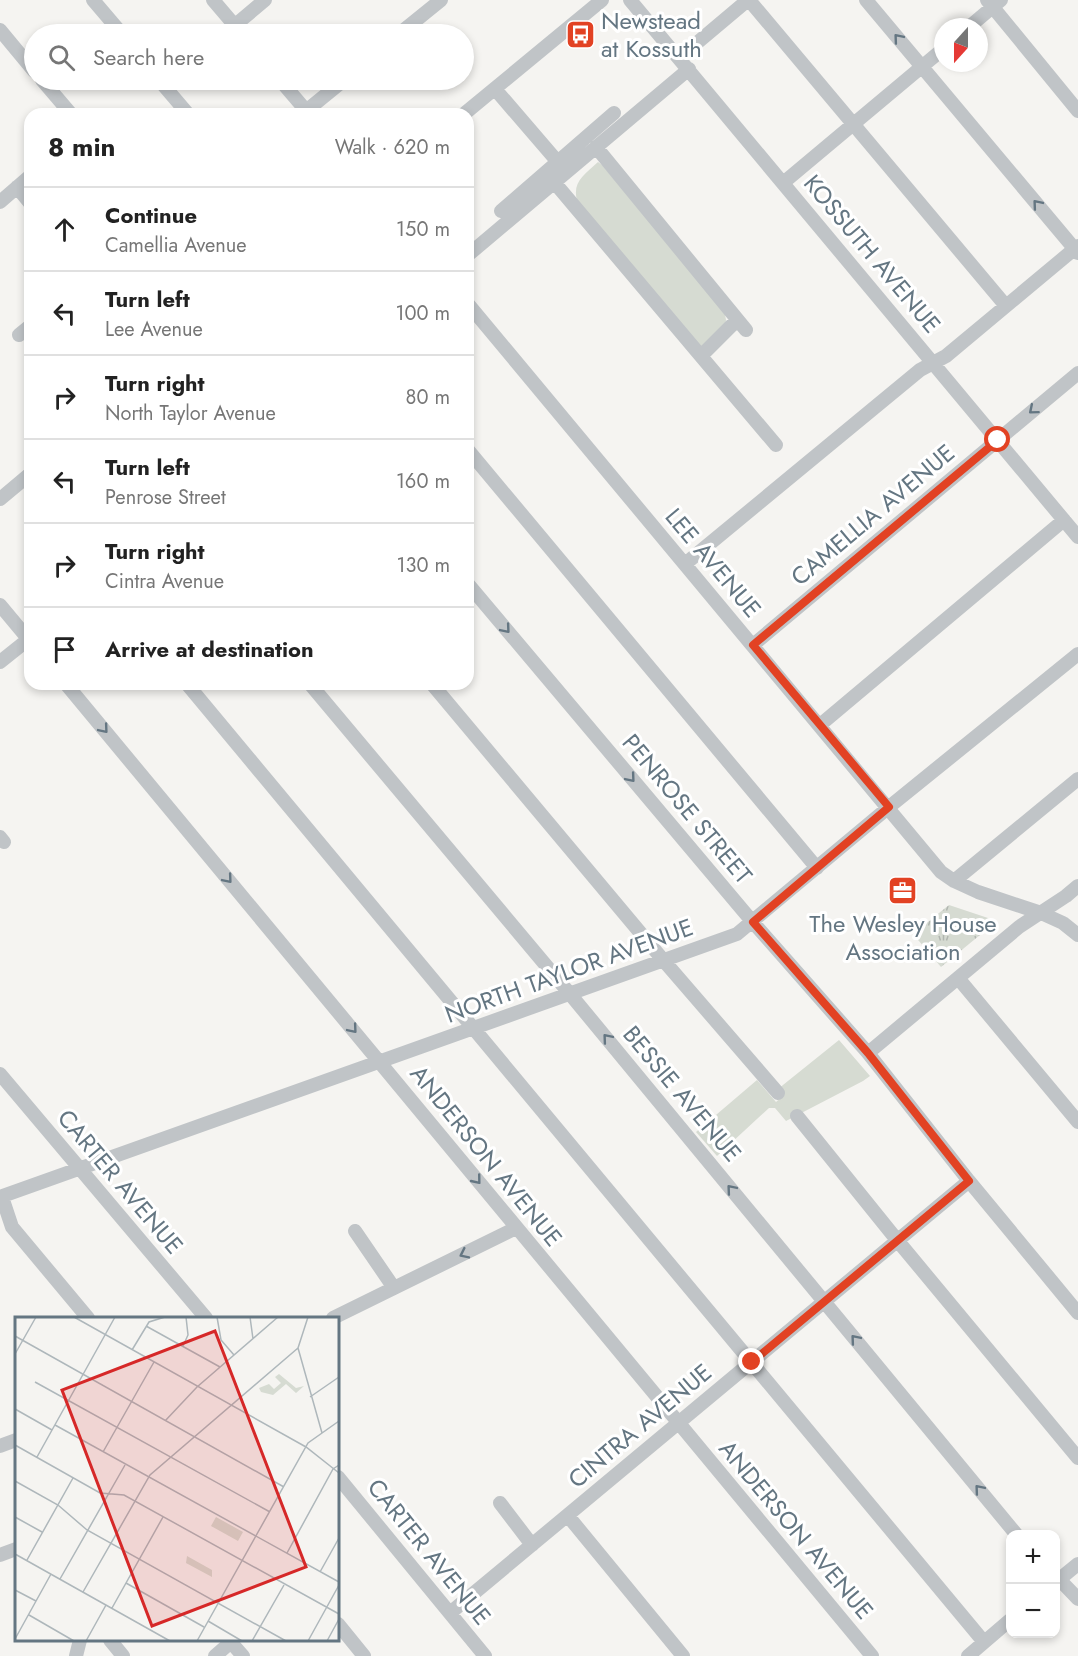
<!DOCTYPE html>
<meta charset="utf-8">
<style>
:root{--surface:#fff;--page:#f6f6f6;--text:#222;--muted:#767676;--line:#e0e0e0}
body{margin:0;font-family:Jost,sans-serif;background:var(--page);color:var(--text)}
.controls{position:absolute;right:18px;bottom:18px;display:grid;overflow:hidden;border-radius:12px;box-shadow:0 3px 9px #0003}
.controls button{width:54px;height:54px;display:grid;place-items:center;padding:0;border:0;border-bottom:2px solid var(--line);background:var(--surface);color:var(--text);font:30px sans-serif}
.compass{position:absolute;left:934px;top:18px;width:54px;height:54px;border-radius:50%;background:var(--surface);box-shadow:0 3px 9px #0003;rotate:201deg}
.stop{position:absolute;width:18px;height:18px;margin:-14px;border:4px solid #e24223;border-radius:50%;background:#fff}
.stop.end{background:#e24223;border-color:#fff;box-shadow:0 2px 6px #0008}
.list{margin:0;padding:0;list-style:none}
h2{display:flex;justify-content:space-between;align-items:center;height:78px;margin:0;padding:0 24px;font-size:26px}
h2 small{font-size:20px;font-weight:400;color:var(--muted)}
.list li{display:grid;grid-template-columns:39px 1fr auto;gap:18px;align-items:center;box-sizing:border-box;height:84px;padding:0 24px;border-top:2px solid var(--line)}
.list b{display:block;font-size:22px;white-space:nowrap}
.list p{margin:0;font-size:20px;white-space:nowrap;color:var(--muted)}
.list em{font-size:20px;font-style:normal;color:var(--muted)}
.icon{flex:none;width:33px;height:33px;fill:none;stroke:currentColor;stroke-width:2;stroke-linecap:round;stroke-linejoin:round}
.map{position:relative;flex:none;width:1078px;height:1656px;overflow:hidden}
.search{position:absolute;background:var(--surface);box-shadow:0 3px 9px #0003;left:24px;top:24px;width:450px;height:66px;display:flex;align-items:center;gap:15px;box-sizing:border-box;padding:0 21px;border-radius:33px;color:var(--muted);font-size:22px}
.panel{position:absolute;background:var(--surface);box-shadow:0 3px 9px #0003;left:24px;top:108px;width:450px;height:582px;border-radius:18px}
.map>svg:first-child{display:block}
</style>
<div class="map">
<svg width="1078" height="1656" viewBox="0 0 1078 1656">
<defs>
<pattern id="park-tufts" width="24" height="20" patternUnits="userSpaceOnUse" patternTransform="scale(1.5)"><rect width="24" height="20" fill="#d6dbd2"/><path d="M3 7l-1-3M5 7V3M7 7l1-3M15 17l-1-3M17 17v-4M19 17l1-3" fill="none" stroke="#b1b6b0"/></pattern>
</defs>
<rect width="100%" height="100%" fill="#f5f4f1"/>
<path fill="#d6dbd2" d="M598,162L602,165L724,309L726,320L724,331L701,349L579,207C570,183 582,177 598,162Z
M839,1040L870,1076L863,1081L786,1121L775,1108H769L717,1156L696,1132L757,1080L776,1102L784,1095L778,1089Z"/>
<path fill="url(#park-tufts)" d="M949,905L997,921L941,967L913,934Z"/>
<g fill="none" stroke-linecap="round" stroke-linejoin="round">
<path stroke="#c0c4c7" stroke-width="14" d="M93,0L122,34
M213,0L242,34
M630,0L1078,537
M749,0L1006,306
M866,0L1078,253
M987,0L1078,111
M234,26L265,0
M969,27L1001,0
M0,30L34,71
M399,34L441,0
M679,58L748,0
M42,80L71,114
M159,80L188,114
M280,80L309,114
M495,89L557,161
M306,111L344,80
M464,114L602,0
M596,147L746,330
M554,182L776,445
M783,183L943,49
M17,187L30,203
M0,202L30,176
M501,211L614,113
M468,255L689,69
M468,304L941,872L954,881L978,892L1041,913L1063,923L1078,935
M19,335L30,326
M701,356L737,320
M468,450L817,868
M0,499L30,474
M685,564L920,370L946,356L1078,246
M468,584L751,920L868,1053L969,1181L1078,1313
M0,605L30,641
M753,645L1078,373
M0,662L30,638
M66,684L872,1656
M187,684L984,1642
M310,684L570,994L1016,1534
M432,684L664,961L778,1093
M820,725L1064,520
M0,837L4,842
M954,881L1078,779
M958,978L1078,1122
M868,1053L1019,927L1066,896L1078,886
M0,1074L206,1318
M797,1116L897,1240L1078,1458
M0,1197L737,934L889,807L1078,654
M2,1197L12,1227L88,1318
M355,1231L394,1288
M333,1318L516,1228
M0,1446L16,1440
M338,1477L485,1656
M500,1503L532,1545
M568,1516L683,1656
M0,1555L16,1549
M1056,1576L1078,1599
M1056,1582L1078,1564
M450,1613L969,1181
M338,1624L364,1656
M110,1640L123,1656
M229,1640L243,1656
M76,1656L80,1640
M215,1656L231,1642
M968,1656L1010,1620"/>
</g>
<defs><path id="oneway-chevron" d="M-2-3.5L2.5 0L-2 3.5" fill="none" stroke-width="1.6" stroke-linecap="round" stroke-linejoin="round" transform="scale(1.5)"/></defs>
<g stroke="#647682">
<use href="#oneway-chevron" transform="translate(898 38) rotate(-130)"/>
<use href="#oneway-chevron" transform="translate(1037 204) rotate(-130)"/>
<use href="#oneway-chevron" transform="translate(1033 410) rotate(140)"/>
<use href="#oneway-chevron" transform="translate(506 629) rotate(50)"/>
<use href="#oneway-chevron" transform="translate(104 729) rotate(50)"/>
<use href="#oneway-chevron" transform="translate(631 778) rotate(50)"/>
<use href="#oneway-chevron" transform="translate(228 879) rotate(50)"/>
<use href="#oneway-chevron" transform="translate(353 1029) rotate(50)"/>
<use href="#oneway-chevron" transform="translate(607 1038) rotate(-130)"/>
<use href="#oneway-chevron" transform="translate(477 1180) rotate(51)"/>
<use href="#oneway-chevron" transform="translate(731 1189) rotate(-130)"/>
<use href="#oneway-chevron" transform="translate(464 1254) rotate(154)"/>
<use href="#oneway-chevron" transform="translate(855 1339) rotate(-130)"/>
<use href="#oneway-chevron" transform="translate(979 1489) rotate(-130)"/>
</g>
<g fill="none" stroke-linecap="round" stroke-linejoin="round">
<path stroke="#e24223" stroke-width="8" d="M752,1362L969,1181L868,1053L753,922L889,807L753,645L998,440"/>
</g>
<defs>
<symbol id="bus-square" viewBox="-11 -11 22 22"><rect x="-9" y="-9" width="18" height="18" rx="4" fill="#e24223" stroke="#fff"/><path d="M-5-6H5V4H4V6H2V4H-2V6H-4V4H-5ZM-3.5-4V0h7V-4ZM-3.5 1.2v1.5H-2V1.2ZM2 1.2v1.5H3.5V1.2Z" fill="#fff"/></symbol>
<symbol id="office-square" viewBox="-11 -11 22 22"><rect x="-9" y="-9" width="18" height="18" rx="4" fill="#e24223" stroke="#fff"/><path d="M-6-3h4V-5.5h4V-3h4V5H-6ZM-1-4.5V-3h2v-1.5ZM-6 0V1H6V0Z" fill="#fff"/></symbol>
</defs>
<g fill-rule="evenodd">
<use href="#bus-square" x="564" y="18" width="33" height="33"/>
<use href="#office-square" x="886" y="874" width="33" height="33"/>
</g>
<g text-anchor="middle" stroke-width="6" stroke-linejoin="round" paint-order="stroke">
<g font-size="24" fill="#647682" stroke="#fff" text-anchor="start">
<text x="601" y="29">Newstead<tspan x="601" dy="28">at Kossuth</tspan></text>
<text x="903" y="932" text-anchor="middle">The Wesley House<tspan x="903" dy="28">Association</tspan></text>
</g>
<g font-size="24" fill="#647682" stroke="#fff">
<text transform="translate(872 254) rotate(50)" y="8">KOSSUTH AVENUE</text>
<text transform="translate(873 515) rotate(-40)" y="8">CAMELLIA AVENUE</text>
<text transform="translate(713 563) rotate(50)" y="8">LEE AVENUE</text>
<text transform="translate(687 809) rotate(50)" y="8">PENROSE STREET</text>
<text transform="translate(569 971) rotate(-20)" y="8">NORTH TAYLOR AVENUE</text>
<text transform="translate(682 1094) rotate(50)" y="8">BESSIE AVENUE</text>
<text transform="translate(486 1156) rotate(51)" y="8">ANDERSON AVENUE</text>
<text transform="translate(120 1182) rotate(50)" y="8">CARTER AVENUE</text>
<text transform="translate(640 1426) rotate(-40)" y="8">CINTRA AVENUE</text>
<text transform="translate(796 1530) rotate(50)" y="8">ANDERSON AVENUE</text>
<text transform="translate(429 1552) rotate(51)" y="8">CARTER AVENUE</text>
</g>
</g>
<g transform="translate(15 1317)">
<rect width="324" height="324" fill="#f5f4f1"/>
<path d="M201,200L228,215L223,224L196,209ZM172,239L197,253V260L171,246Z" fill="#d6dbd2"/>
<path d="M264,57L281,71L289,69L281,76L271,67L258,78L246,75L244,71L254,67L259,72L266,66L260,60Z" fill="#d6dbd2"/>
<path fill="none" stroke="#aeb7bb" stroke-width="1.5" d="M59,0L291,130L324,156M202,0L206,23L219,38M235,0L238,22M293,0L283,31L307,116M131,9L205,50M0,19L269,170M168,29L173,18L171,0M117,33L134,5L150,0M0,37L21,0M20,65L255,195M295,80L324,60M0,92L37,113M150,104L182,70L263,0M40,108L324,265M0,128L85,176L109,178L324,297M88,135L139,45M22,140L100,0M0,164L43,188L72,213L271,324M0,200L27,215M272,236L318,152L324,148M0,237L155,324M12,243L58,161M305,255L324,221M45,262L110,148M111,266L189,310M0,273L21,284M68,275L135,158L283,31M97,291L148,200M14,298L59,324M193,304L227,324M0,322L36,257M71,324L91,288M182,324L293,126L324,104M237,324L269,268M293,324L324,268M312,324L324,302"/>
<path fill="#d62828" fill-opacity="0.15" stroke="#d62828" stroke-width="3" d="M200,14L291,250L137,309L47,73Z"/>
<rect width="324" height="324" fill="none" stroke="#647682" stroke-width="3"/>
</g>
</svg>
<div class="controls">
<button>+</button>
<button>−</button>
</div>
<svg class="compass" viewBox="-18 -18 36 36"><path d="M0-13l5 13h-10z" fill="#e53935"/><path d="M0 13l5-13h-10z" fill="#767676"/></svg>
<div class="stop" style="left:998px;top:440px"></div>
<div class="stop end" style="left:752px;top:1362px"></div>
<div class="search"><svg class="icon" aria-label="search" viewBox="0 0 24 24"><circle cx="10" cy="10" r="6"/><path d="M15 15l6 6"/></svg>Search here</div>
<section class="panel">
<h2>8 min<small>Walk · 620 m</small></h2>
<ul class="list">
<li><svg class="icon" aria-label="ahead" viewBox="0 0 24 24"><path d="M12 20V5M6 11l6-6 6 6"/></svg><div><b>Continue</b><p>Camellia Avenue</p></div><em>150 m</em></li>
<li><svg class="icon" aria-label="left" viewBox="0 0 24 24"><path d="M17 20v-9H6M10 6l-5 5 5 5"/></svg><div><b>Turn left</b><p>Lee Avenue</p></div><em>100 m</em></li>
<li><svg class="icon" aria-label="right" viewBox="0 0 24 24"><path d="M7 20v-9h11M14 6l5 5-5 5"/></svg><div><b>Turn right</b><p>North Taylor Avenue</p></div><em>80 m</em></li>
<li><svg class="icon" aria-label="left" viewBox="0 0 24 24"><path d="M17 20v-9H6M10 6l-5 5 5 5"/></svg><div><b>Turn left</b><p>Penrose Street</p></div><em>160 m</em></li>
<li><svg class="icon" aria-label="right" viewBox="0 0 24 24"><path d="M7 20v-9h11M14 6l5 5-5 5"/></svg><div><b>Turn right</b><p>Cintra Avenue</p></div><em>130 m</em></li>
<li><svg class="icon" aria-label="arrive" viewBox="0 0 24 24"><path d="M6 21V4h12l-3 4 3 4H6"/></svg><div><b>Arrive at destination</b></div></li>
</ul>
</section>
</div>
